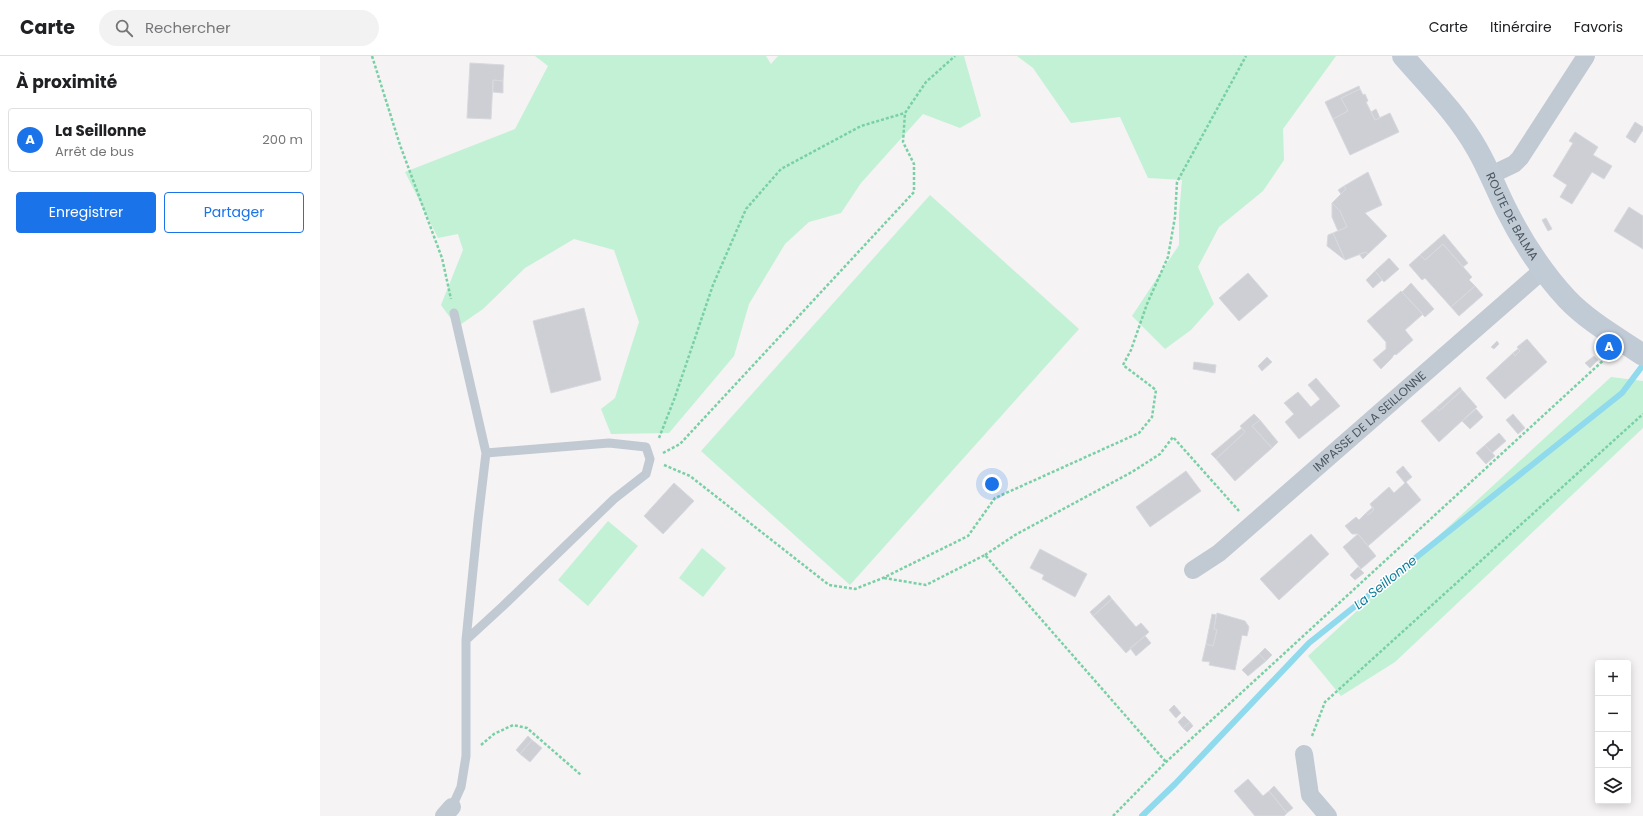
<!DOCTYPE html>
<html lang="fr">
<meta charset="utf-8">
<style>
:root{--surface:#fff;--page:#f2f2f2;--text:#202124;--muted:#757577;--line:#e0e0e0;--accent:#1a73e8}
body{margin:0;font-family:Poppins,sans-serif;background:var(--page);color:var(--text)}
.controls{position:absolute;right:12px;bottom:12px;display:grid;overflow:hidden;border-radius:4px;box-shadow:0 2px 10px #0003}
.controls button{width:36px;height:36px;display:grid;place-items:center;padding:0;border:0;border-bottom:1px solid var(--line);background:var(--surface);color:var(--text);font:20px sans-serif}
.you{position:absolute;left:672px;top:428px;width:14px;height:14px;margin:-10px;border:3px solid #fff;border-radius:50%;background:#1a73e8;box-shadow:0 0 0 6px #1a73e833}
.badge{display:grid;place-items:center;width:26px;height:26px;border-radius:50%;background:var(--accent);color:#fff;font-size:13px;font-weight:700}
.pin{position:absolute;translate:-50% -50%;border:2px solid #fff;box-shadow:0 1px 4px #0006}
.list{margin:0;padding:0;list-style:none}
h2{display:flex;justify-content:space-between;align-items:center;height:52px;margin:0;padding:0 16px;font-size:17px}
h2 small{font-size:13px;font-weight:400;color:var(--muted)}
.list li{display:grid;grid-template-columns:26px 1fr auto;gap:12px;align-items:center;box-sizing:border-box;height:64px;margin:0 8px 8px;padding:0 8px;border:1px solid var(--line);border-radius:4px}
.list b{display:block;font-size:15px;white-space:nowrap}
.list p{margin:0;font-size:13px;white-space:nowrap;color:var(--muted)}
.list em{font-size:13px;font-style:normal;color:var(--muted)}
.actions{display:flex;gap:8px;padding:12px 16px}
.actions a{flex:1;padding:9px 0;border:1px solid var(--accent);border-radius:4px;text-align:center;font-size:14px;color:var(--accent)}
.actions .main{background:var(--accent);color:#fff}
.icon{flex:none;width:22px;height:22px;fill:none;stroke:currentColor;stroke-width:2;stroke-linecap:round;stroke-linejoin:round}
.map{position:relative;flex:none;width:1323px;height:760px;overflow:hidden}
header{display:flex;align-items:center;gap:24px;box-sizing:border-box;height:56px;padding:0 20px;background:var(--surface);border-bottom:1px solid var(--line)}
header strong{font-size:19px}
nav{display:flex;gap:22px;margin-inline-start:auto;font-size:14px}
.search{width:280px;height:36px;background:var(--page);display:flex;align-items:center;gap:10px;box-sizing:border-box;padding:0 14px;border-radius:22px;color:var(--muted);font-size:15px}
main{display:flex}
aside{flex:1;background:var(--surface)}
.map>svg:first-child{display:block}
</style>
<header>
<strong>Carte</strong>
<div class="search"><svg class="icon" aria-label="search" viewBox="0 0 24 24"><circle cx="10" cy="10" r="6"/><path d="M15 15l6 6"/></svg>Rechercher</div>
<nav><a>Carte</a><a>Itinéraire</a><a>Favoris</a></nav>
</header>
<main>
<aside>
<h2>À proximité<small></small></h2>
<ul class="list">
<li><span class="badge">A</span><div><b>La Seillonne</b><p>Arrêt de bus</p></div><em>200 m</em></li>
</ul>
<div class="actions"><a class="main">Enregistrer</a><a>Partager</a></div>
</aside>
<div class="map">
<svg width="1323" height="760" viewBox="0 0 1323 760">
<rect width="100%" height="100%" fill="#f5f3f3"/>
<path fill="#c3f1d5" d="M215,0H446L451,8L458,0H644L661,60L640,72L603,58L541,127L521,157L489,166L465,188L429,248L414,300L349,377L291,378L281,353L295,342L319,266L294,194L254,183L205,212L163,253L137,271L121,249L143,194L138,178L118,182L85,116L195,73L228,10Z
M697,0H1016L963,73L964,104L943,135L899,171L878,211L894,248L871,274L845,293L812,260L859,189V158L862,124L828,122L800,61L751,67L713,12Z
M610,139L759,273L530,529L381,395Z
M1291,321L1323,325V372L1075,606L1021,640L988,600Z
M288,465L318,490L268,550L238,524Z
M382,492L406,512L383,541L359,522Z"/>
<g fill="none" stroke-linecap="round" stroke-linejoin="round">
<path stroke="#90daee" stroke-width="6" d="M822,760L855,728L989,587L1302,337L1323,309"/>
</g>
<path fill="#cdcfd5" stroke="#d7d9de" d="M150,7L184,9L183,25L173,24L171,63L147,62Z
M173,24L183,25V37L173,36Z
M1039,30L1040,33L1021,42L1028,55L1013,63L1005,46Z
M1040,33L1043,39L1045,38L1048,45L1046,46L1055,64L1070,57L1079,76L1030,99L1013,63L1028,55L1021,42Z
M1056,53L1060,62L1055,64L1051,56Z
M1315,66L1323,71V74L1315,87L1306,81Z
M1255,76L1278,91L1273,99L1292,110L1284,123L1272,116L1252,148L1240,141L1247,129L1233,120L1253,87L1249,85Z
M1048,116L1062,149L1045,157L1067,180L1048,198L1046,196L1025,204L1013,177L1027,171L1020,155L1012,147L1026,133L1024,130Z
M1024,130L1026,133L1021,138L1018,134Z
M1012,147L1020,155L1027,171L1018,175L1012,161Z
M1309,151L1323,160V193L1294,175Z
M1226,162L1232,173L1228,175L1222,164Z
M1013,177L1025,204L1007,190L1008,179Z
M1124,178L1148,207L1143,211L1123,188L1105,204L1100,199Z
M1123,188L1152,221L1149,224L1155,230L1131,251L1105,222L1102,224L1089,209L1100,199L1105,204Z
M1046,196L1048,198L1043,203L1039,198Z
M1069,202L1079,213L1064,226L1055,215Z
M1055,215L1062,224L1053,232L1046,224Z
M928,217L948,240L919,265L899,242Z
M1091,227L1114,253L1105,261L1082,236Z
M1155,230L1163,239L1139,260L1131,251Z
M1081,235L1103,258L1085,274L1093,284L1076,299L1075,298L1073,300L1072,302L1061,313L1053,304L1066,293V286L1047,265Z
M264,252L281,324L231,337L213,265Z
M1207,283L1227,306L1185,343L1166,322L1193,297L1195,300L1200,295L1197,291Z
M1177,285L1179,288L1174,293L1171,291Z
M1198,293L1200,295L1195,300L1193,297Z
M1274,300L1278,304L1270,312L1265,307Z
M947,301L952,306L942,315L938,310Z
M874,306L896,309L895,317L873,313Z
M996,322L1020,350L979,383L965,366L974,358L964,347L978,336L991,351L1000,343L988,329Z
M1140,331L1142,334L1119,355L1116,352Z
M1142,334L1157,351L1119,386L1101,365L1116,352L1119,355Z
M1156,353L1163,361L1150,373L1142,365Z
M934,358L940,364L932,370L952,392L915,425L896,403L925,376L920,370Z
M1193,358L1205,372L1198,378L1186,364Z
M940,364L958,386L952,392L932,370Z
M922,372L925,376L896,403L891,398Z
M1179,377L1186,385L1172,397L1165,389Z
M1165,389L1175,400L1166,408L1156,397Z
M1083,410L1092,421L1086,426L1101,444L1048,490L1038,478H1032L1025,470L1036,461L1039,464L1046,457L1048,459L1054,454L1050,448L1069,431L1074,437L1085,427L1076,416Z
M866,415L881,435L830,471L816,451Z
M354,427L374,445L343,478L324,460Z
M1053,451L1054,454L1048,459L1046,457Z
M991,478L1009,498L959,544L940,523Z
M1038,478L1056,500L1041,513L1023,491Z
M720,493L767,518L755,541L722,523L724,519L710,512Z
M1038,511L1044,517L1035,524L1030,519Z
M789,539L792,543L773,560L770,556Z
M792,543L816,571L821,567L829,576L806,597L773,560Z
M897,557L925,565L929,571L927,580L922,579L915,614L889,609L890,606L882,605L886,588L893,590L897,574L894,573Z
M892,558L896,559L894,573L897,574L893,590L886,588Z
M825,580L831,587L816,600L810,592Z
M945,592L952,599L946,605L939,598Z
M939,598L946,605L928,620L922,614Z
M854,649L861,657L856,662L849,654Z
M864,660L870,666L863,672L858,666Z
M870,666L873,670L867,676L863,672Z
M208,680L212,684L200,698L196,694Z
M212,684L222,692L210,706L200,698Z
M928,723L943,740L949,735L967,757L964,760H935L914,735Z
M954,730L973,752L967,757L949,735Z"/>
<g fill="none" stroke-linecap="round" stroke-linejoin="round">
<path stroke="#7ad0a6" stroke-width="2.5" stroke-dasharray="3 2" stroke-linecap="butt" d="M52,0L80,89L122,202L131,243
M339,382L355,341L393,229L426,153L461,113L541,70L585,57
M343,397L360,388L594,136V108L583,86L585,57L606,26L635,0
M344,409L370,420L509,529L535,533L563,522L648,480L675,442L819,377L832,361L836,334L803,309L811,294L827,248L848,201L855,161L857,126L926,0
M665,499L695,479L812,416L840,398L853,381L919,455
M564,522L606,529L665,499L846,706
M992,680L1005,646L1323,358
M161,689L174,678L193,669L207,672L261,719
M793,760L846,706L1287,301"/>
<path stroke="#c1cad2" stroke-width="9" d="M146,584L183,550L294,443L326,418L330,403L326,391L289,387L166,397
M132,751L141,731L146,700V584L158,464L166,397L134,257"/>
<g stroke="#c1cad2" stroke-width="18">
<path d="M1171,119L1194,108L1200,102L1266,0"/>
<path id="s1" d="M873,514L899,497L1224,213"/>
<path d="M984,698L990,739L1008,760"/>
<path d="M124,760L132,751"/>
</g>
<path stroke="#c1cbd6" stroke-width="22" id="s2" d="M1083,0C1109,30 1137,58 1157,93C1168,112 1176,133 1186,153C1202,185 1223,217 1247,243C1269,266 1298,282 1323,299"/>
</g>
<g text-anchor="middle" stroke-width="3" stroke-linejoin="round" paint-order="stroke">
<g font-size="12" fill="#4a5661" stroke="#fff">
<text dy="4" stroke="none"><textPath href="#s2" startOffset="195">ROUTE DE BALMA</textPath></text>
<text dy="4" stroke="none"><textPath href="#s1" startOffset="231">IMPASSE DE LA SEILLONNE</textPath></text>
</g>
<g font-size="13" font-style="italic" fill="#0c7c9b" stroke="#fff">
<text transform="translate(1065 526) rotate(-39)" y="5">La Seillonne</text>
</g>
</g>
</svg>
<div class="controls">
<button>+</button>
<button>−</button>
<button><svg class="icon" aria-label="locate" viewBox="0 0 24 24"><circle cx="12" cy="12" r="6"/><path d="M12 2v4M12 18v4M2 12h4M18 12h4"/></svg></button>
<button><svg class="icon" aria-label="layers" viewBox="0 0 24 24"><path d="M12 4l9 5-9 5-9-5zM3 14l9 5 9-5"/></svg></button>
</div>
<div class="you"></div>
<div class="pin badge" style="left:1289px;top:291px">A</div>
</div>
</main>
